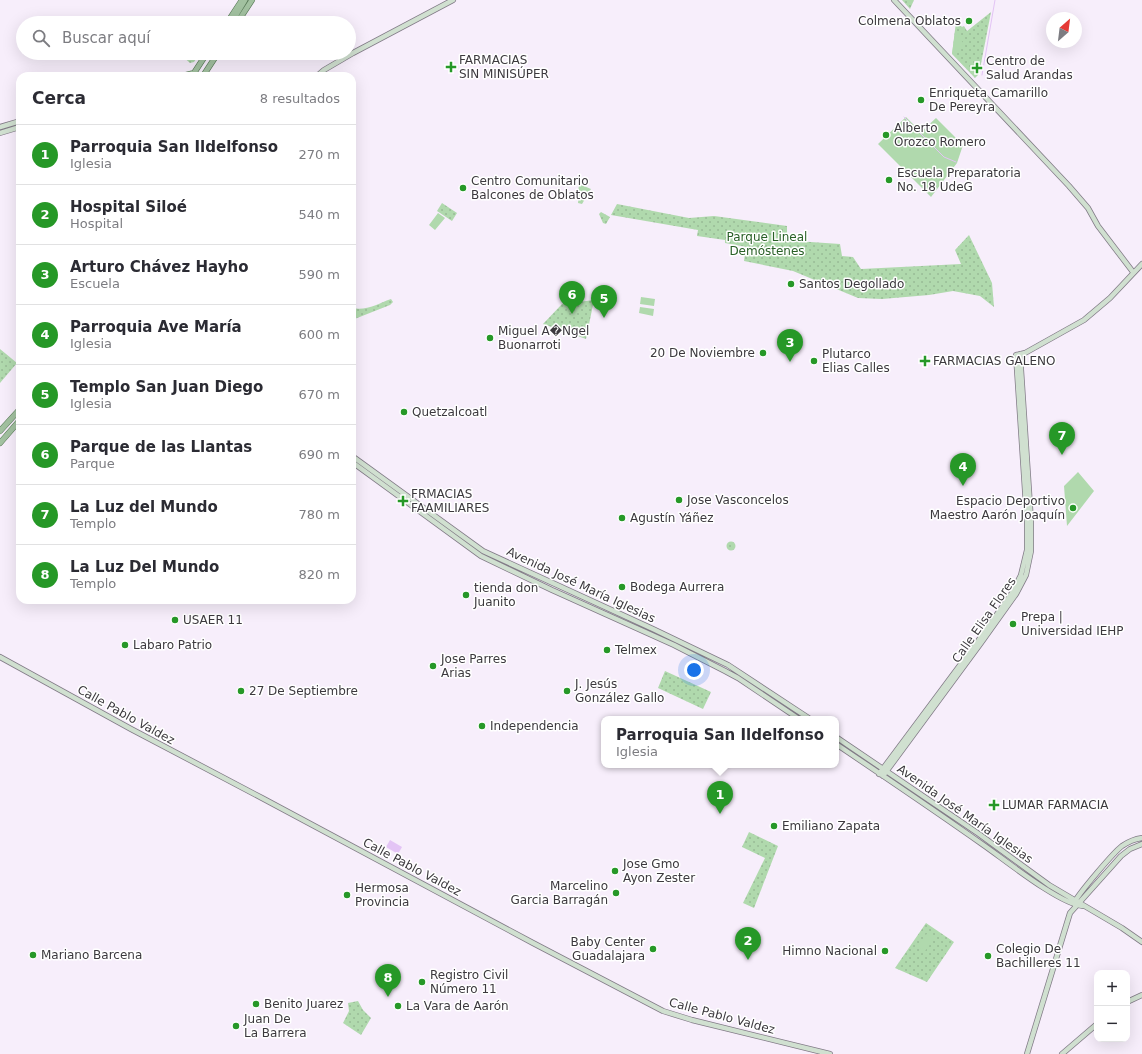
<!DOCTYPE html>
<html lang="es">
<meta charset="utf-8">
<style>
:root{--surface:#fff;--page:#f2f2f3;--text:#2b2b33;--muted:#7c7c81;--line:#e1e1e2;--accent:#269827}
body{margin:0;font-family:"DejaVu Sans",sans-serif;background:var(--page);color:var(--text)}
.controls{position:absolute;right:12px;bottom:12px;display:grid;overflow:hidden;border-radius:8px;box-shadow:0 4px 16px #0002}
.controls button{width:36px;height:36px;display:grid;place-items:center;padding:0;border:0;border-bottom:1px solid var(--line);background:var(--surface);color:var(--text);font:20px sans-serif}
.compass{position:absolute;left:1046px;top:12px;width:36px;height:36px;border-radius:50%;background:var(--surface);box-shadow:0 4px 16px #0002;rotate:28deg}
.you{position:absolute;left:694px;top:670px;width:14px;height:14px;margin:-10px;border:3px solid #fff;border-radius:50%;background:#1a73e8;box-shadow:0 0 0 6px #1a73e833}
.badge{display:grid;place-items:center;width:26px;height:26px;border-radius:50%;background:var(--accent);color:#fff;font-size:13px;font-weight:700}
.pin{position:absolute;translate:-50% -33px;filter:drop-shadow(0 1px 2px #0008)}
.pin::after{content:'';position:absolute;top:21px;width:14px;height:12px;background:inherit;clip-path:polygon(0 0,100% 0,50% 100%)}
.popup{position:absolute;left:601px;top:716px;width:238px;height:52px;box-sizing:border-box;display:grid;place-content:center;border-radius:8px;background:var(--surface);filter:drop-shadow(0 1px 3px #0005);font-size:13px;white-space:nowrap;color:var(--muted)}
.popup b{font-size:15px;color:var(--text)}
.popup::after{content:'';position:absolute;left:50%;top:100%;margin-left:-8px;border:8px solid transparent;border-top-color:var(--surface)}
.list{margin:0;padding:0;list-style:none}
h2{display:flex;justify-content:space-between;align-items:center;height:52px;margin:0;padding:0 16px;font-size:17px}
h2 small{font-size:13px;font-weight:400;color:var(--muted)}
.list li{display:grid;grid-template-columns:26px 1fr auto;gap:12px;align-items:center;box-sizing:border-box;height:60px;padding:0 16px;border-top:1px solid var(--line)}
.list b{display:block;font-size:15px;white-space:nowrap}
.list p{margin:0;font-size:13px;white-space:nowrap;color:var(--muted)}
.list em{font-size:13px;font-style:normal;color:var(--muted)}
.icon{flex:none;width:22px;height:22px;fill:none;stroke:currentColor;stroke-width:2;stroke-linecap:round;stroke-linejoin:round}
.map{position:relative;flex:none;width:1142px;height:1054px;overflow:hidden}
.search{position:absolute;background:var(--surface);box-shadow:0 4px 16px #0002;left:16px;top:16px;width:340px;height:44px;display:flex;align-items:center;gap:10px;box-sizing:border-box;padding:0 14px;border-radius:22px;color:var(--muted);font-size:15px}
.panel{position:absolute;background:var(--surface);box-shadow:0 4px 16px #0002;left:16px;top:72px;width:340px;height:532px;border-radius:12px}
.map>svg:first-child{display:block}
</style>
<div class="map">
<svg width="1142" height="1054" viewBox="0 0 1142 1054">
<defs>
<pattern id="park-dots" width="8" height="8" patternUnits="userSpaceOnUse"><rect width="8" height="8" fill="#b0d9ad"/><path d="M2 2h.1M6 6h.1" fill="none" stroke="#98bb96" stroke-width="1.8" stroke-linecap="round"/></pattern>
</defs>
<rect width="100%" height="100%" fill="#f7eefb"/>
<path fill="url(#park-dots)" d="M902,0H914L910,9Z
M991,12L979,74L975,78L952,54L956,22L962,27L964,26L967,31Z
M179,53H200L194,62L190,63Z
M442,203L457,213L452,221L437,211Z
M617,204L689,218L714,216L787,226V237L796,238V241L840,244L842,256L853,257L861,269L961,264L955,250L969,235L992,283L994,307L980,296L953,291L929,295L882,299L858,298L793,271L744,261L746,247L725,243V240L697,236L698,230L611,215Z
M601,212L610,217L606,224L603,223L599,214Z
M391,299L393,302L390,305L352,320V308C367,311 377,304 391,299Z
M594,300L586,339L543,324L562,304Z
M0,349L17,363L0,383Z
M726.5 546a4.5 4.5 0 1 1 9 0a4.5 4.5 0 1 1-9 0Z
M665,671L711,692L703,709L658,688Z
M749,832L778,846L754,908L743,903L765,858L742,847Z
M926,923L954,942L927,982L895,968Z
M358,1001L363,1010L371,1018L361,1035L343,1023L349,1011L348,1003Z"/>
<path fill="#b0d9ad" d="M955,32L964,44L952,54Z
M906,117L921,132L936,118L963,145L957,163L931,197L878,144Z
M579,184L591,189L582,204L578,203L579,194L578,193Z
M438,213L445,218L435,230L429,225Z
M641,297L655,299L654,306L640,304Z
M640,307L654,309L653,316L639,313Z
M1078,472L1094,491L1067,526L1064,486Z
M926,934L934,939L925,951L918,946Z"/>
<path fill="#e3c4f5" d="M390,840L402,847L398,854L386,847Z"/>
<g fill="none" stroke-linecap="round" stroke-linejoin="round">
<path stroke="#e3c4f5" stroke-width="1" d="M982,75L995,0
M904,117L944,157L956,162"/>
<defs>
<path id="secondary" d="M894,0L1069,186L1088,208L1098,226L1133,272
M317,76L324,70L353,53L453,0
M0,127L20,121
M0,133L20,127
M352,456L483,551L653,629L728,665L810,719
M352,462L481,556L552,590L674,645L725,671L738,678L799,719
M0,657L131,729L262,798L533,943L663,1011L692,1020L830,1054
M836,737L979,834L1049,885L1122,928L1142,942
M836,744C885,777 934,810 982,844C1004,859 1059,904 1083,906
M879,774L978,641L1012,593L1021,575L1027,550V521L1016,355L1025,353L1084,320L1110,298L1142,264
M883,776L981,643L1016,594L1026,575L1031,551V521L1020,354
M1074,903C1079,893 1113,853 1122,846C1128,842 1135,839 1142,838
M1127,1002L1142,995
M1027,1054L1070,913L1121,856L1130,849L1142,844
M1062,1054L1097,1024"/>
<path id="primary" d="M238,21L236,15L245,0
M227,23L242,0
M237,23L252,0
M182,76L194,73L207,53
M203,76L218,53
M0,431L20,409
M0,443L20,420"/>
</defs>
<use href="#secondary" stroke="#827b87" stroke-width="6"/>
<use href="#primary" stroke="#567755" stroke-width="6"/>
<use href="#secondary" stroke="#d0e0d0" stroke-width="4.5"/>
<use href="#primary" stroke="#a2c1a0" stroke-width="5"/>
</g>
<g fill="#269827" stroke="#fff" stroke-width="1.5">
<circle cx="969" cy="21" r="4"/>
<path d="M449 61h4v4h4v4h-4v4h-4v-4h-4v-4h4z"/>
<path d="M975 62h4v4h4v4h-4v4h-4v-4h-4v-4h4z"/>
<circle cx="921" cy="100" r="4"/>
<circle cx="886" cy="135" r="4"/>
<circle cx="889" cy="180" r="4"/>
<circle cx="463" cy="188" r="4"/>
<circle cx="791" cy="284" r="4"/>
<circle cx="490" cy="338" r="4"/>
<circle cx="763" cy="353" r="4"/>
<circle cx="814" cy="361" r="4"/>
<path d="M923 355h4v4h4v4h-4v4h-4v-4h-4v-4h4z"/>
<circle cx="404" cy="412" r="4"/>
<circle cx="679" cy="500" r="4"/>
<path d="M401 495h4v4h4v4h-4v4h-4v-4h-4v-4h4z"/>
<circle cx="1073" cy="508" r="4"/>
<circle cx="622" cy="518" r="4"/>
<circle cx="622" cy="587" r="4"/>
<circle cx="466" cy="595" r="4"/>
<circle cx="175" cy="620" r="4"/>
<circle cx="1013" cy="624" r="4"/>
<circle cx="125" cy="645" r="4"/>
<circle cx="607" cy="650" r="4"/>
<circle cx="433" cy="666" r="4"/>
<circle cx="241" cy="691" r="4"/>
<circle cx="567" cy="691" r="4"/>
<circle cx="482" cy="726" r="4"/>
<path d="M992 799h4v4h4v4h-4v4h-4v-4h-4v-4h4z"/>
<circle cx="774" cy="826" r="4"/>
<circle cx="615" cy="871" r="4"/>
<circle cx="616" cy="893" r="4"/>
<circle cx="347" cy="895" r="4"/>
<circle cx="653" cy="949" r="4"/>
<circle cx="885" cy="951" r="4"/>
<circle cx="33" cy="955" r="4"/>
<circle cx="988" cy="956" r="4"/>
<circle cx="422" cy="982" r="4"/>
<circle cx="256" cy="1004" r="4"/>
<circle cx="398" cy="1006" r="4"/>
<circle cx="236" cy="1026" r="4"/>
</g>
<g text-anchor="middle" stroke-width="3" stroke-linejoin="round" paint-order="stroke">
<g font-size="12" fill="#3c393e" stroke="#fff" text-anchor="start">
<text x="961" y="25" text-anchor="end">Colmena Oblatos</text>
<text x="459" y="64">FARMACIAS<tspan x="459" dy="14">SIN MINISÚPER</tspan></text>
<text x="986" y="65">Centro de<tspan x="986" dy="14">Salud Arandas</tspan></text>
<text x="929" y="97">Enriqueta Camarillo<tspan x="929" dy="14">De Pereyra</tspan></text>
<text x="894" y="132">Alberto<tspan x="894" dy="14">Orozco Romero</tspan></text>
<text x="897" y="177">Escuela Preparatoria<tspan x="897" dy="14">No. 18 UdeG</tspan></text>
<text x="471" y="185">Centro Comunitario<tspan x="471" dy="14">Balcones de Oblatos</tspan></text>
<text x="799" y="288">Santos Degollado</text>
<text x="498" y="335">Miguel A�Ngel<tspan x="498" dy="14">Buonarroti</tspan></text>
<text x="755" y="357" text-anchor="end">20 De Noviembre</text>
<text x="822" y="358">Plutarco<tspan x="822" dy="14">Elias Calles</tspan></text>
<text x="933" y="365">FARMACIAS GALENO</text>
<text x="412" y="416">Quetzalcoatl</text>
<text x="411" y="498">FRMACIAS<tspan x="411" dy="14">FAAMILIARES</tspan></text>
<text x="687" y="504">Jose Vasconcelos</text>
<text x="1065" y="505" text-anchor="end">Espacio Deportivo<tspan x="1065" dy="14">Maestro Aarón Joaquín</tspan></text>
<text x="630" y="522">Agustín Yáñez</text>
<text x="630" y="591">Bodega Aurrera</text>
<text x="474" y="592">tienda don<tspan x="474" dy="14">Juanito</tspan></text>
<text x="1021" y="621">Prepa |<tspan x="1021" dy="14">Universidad IEHP</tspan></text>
<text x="183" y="624">USAER 11</text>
<text x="133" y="649">Labaro Patrio</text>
<text x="615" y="654">Telmex</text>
<text x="441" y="663">Jose Parres<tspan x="441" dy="14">Arias</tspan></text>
<text x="575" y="688">J. Jesús<tspan x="575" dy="14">González Gallo</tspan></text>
<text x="249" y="695">27 De Septiembre</text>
<text x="490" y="730">Independencia</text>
<text x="1002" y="809">LUMAR FARMACIA</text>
<text x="782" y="830">Emiliano Zapata</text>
<text x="623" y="868">Jose Gmo<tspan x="623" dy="14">Ayon Zester</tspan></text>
<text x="608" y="890" text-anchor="end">Marcelino<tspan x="608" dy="14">Garcia Barragán</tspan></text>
<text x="355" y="892">Hermosa<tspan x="355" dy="14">Provincia</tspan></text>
<text x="645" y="946" text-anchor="end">Baby Center<tspan x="645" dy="14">Guadalajara</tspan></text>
<text x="996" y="953">Colegio De<tspan x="996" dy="14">Bachilleres 11</tspan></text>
<text x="877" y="955" text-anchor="end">Himno Nacional</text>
<text x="41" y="959">Mariano Barcena</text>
<text x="430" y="979">Registro Civil<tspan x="430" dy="14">Número 11</tspan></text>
<text x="264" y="1008">Benito Juarez</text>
<text x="406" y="1010">La Vara de Aarón</text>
<text x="244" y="1023">Juan De<tspan x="244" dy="14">La Barrera</tspan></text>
</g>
<g font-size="12" fill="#296027" stroke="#fff">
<text x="767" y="241">Parque Lineal<tspan x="767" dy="14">Demóstenes</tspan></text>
</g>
<g font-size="12" fill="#3c393e" stroke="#fff">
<text transform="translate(581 585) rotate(25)" y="4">Avenida José María Iglesias</text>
<text transform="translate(984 620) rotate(-55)" y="4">Calle Elisa Flores</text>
<text transform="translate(126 715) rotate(29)" y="4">Calle Pablo Valdez</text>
<text transform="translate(965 814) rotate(35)" y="4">Avenida José María Iglesias</text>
<text transform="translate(412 867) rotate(28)" y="4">Calle Pablo Valdez</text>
<text transform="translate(722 1016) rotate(15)" y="4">Calle Pablo Valdez</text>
</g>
</g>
</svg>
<div class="controls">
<button>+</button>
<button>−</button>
</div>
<svg class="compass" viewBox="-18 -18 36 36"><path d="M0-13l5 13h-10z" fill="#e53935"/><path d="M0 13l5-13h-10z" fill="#7c7c81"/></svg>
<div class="you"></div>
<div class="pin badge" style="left:720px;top:814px">1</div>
<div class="popup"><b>Parroquia San Ildelfonso</b>Iglesia</div>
<div class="pin badge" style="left:748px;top:960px">2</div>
<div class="pin badge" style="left:790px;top:362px">3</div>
<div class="pin badge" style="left:963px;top:486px">4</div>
<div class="pin badge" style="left:604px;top:318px">5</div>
<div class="pin badge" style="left:572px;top:314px">6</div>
<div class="pin badge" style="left:1062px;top:455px">7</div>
<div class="pin badge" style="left:388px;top:997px">8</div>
<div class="search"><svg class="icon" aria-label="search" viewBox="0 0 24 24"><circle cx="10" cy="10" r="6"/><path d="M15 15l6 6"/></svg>Buscar aquí</div>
<section class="panel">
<h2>Cerca<small>8 resultados</small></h2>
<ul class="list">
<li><span class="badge">1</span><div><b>Parroquia San Ildelfonso</b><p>Iglesia</p></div><em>270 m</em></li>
<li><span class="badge">2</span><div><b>Hospital Siloé</b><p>Hospital</p></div><em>540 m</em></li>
<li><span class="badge">3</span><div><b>Arturo Chávez Hayho</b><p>Escuela</p></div><em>590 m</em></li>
<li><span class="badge">4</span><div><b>Parroquia Ave María</b><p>Iglesia</p></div><em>600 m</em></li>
<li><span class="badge">5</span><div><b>Templo San Juan Diego</b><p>Iglesia</p></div><em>670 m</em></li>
<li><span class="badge">6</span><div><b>Parque de las Llantas</b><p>Parque</p></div><em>690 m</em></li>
<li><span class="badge">7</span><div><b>La Luz del Mundo</b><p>Templo</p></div><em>780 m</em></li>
<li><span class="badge">8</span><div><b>La Luz Del Mundo</b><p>Templo</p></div><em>820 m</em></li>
</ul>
</section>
</div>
